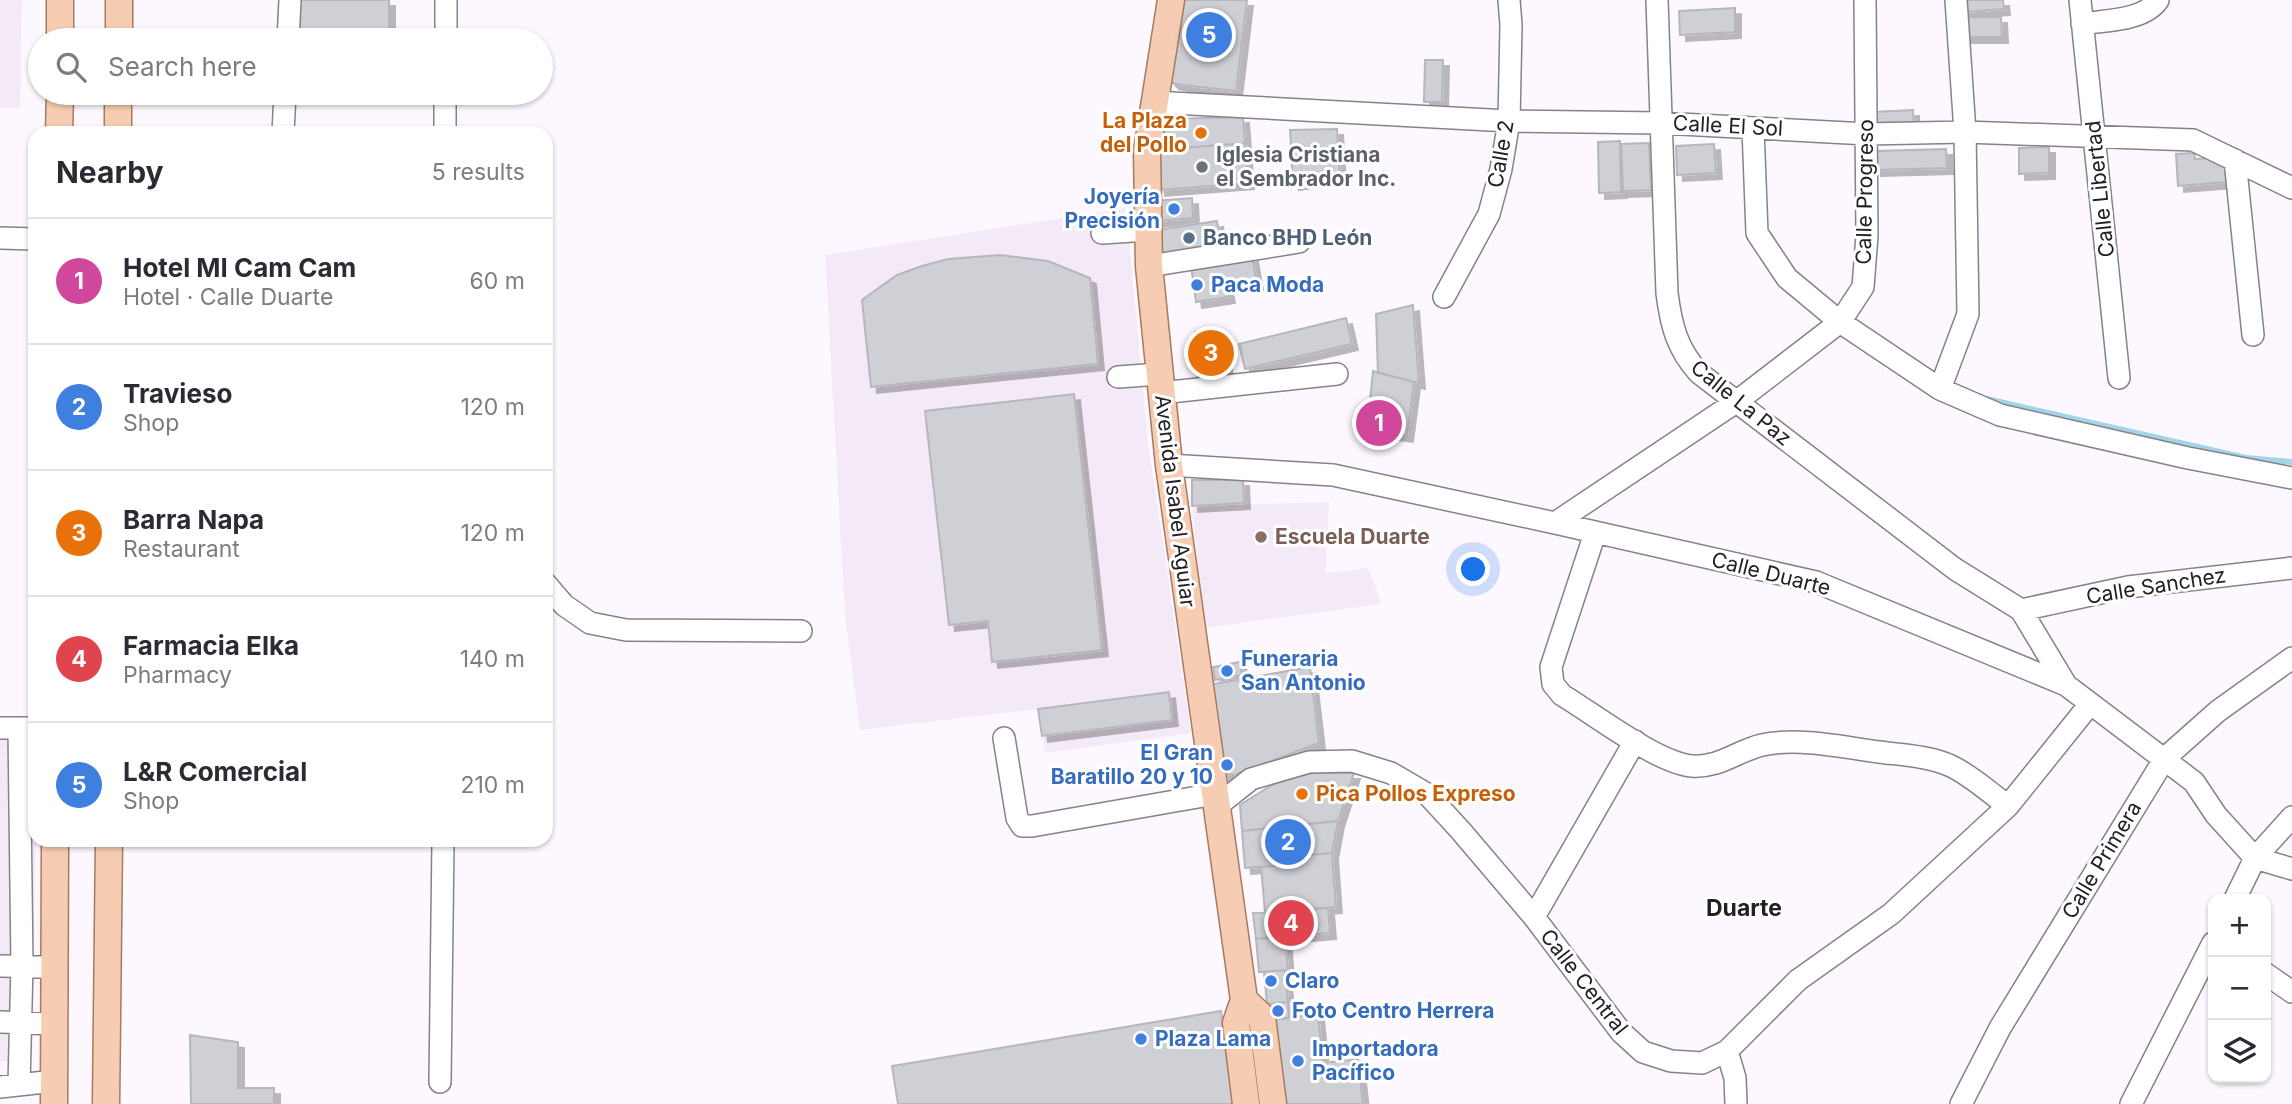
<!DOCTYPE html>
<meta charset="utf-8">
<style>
:root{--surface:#fff;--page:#f2f2f3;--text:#2b2b33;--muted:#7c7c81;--line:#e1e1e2;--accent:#0b8043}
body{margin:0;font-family:Inter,sans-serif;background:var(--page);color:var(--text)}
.controls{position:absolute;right:21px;bottom:21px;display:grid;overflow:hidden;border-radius:14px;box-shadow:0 2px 5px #0004}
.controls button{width:63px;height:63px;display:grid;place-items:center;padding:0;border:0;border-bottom:2px solid var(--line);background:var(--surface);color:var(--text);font:35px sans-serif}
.you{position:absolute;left:1474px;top:570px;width:24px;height:24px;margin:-18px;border:5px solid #fff;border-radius:50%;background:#1a73e8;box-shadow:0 0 0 10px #1a73e833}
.badge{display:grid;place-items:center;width:46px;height:46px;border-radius:50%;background:var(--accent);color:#fff;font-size:23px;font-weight:700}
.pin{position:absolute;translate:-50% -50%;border:4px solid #fff;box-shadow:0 2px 7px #0006}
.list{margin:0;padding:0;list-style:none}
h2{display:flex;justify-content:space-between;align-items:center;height:91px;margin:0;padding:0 28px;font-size:30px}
h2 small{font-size:23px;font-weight:400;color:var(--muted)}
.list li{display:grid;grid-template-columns:46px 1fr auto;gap:21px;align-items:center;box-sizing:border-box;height:126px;padding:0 28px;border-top:2px solid var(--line)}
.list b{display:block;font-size:26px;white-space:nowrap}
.list p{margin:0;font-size:23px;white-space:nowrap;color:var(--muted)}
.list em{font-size:23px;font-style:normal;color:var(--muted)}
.icon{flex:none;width:38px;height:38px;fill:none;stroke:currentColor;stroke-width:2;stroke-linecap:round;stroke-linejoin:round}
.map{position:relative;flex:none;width:2292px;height:1104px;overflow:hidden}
.search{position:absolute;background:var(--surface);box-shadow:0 2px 5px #0004;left:28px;top:28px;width:525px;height:77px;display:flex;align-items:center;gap:18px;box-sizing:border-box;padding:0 24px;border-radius:38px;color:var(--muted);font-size:26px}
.panel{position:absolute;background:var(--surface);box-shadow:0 2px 5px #0004;left:28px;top:126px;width:525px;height:721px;border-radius:21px}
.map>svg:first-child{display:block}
</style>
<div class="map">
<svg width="2292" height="1104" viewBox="0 0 2292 1104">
<defs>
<filter id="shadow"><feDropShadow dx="6" dy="6" stdDeviation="0" flood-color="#0004"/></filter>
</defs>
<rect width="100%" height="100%" fill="#fdf8ff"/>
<path fill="#f4eaf7" d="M0,0H22L20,108H0Z
M1126,208L1148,442L1191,733L1045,753L1038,709L860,730L845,616L825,255Z
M1329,502L1326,573L1368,568L1382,604L1204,628L1192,506Z
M35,728L36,840L31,1057L0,1062V730Z"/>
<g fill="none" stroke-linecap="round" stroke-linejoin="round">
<path stroke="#a0d6e7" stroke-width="6" d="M1987,399L2246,458L2292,462"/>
</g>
<path fill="#cfcfd6" stroke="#b6b6bd" stroke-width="2" filter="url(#shadow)" d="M300,0H389V40H300Z
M1182,0H1247L1236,91L1182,85L1173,83L1168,78Z
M1963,0H2003L2004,9L1964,12Z
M1735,8V32L1680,35L1679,11Z
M1965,17H2001L2002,37H1965Z
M1425,60H1443L1442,102H1424Z
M1913,110L1914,126L1875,128L1874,112Z
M1243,117L1245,143L1156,150L1165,122L1169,119Z
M1337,129L1340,177L1293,184L1290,130Z
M1620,141L1621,192L1599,193L1598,142Z
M1245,143L1248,183L1159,190L1156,150Z
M1649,143L1651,190L1623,191L1621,144Z
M1714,144L1716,173L1677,175L1676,146Z
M2049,147V173L2019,174V148Z
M1946,149L1947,168L1875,170V151Z
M2194,153L2195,159L2216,158L2226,163L2227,182L2178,186L2176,154Z
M1192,198L1193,218L1156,221L1154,201Z
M1217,221L1221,246L1162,255L1158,230Z
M1000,255L1048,261L1090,278L1098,364L871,387L862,300L897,275L922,266L948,259Z
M1252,256L1257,284L1227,288L1229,297L1196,302L1191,265Z
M1413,305L1419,383L1378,373L1376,314Z
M1346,318L1352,344L1245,369L1239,344Z
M1224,331L1227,381L1198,383L1195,332Z
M1373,371L1414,382L1407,436L1367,431Z
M1074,394L1102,650L992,662L988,621L949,625L925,411Z
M1192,480H1243L1244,503L1192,506Z
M1240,662L1242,675L1215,680L1213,667Z
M1310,667L1319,743L1234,775L1223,774L1208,685Z
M1169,692L1172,720L1042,736L1038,709Z
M1312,773H1354L1338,821L1242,831L1240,805L1275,783Z
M1338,821L1332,853L1297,856V864L1245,868L1242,831Z
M1332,853L1336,907L1265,912L1261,867L1297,864V856Z
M1328,908L1330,933L1256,939L1253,913Z
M1285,936L1288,970L1259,972L1256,939Z
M1285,970L1288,1002L1267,1004L1264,972Z
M1288,1002L1289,1018L1269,1020L1267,1004Z
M1221,1011L1235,1104H898L892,1066Z
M1318,1014L1323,1063L1358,1059L1363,1104H1279L1269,1020Z
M190,1035L238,1042V1088H274V1104H191Z"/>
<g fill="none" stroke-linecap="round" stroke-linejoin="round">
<defs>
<path id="minor" d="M1657,0L1667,293C1671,325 1677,349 1699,373L1955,569L2021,610L2066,685
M2080,0L2119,378
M2082,24C2105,20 2144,21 2158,0
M288,40L290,0
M446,40V0
M1153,102L1509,121L1661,123L1867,134L1965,132L2193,140L2292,188
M1753,128L1757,233L1787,278L1840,322L1940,389L2000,415L2188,458L2292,478
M283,133L285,93
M445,133V93
M2235,160L2253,335
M1102,233L1148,230
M0,238L35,239
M1149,266L1299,242
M1444,297L1489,214L1501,169L1509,121L1511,25L1509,0
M1118,377L1159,374
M1940,389L1968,314L1965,132L1956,0
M1161,393L1337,374
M1169,465L1333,475L1555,523L1816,582L2066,685L2194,782L2216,815L2255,858L2292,869
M1555,523L1736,402L1840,322L1863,287L1867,236L1865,0
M1595,533L1551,667L1553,684L1562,695C1594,714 1657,763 1692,766C1719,768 1737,751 1762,745C1797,737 1843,747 1879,752C1902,755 1929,756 1951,766C1972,776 1990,793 2008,806
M546,584L564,605L590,623L626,630L801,631
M2021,610L2128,587L2292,568
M0,728H35
M1004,738L1017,818L1022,826H1032L1215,794
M1217,806L1251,779L1309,762L1352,761L1391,773L1427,794L1461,831L1534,917L1621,1032L1643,1052L1671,1061L1702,1063L1727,1051L1798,980L1891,914L2008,806L2090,704
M2235,899L2255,858L2292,817
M1534,917L1635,741
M0,966L55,967
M2266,974L2292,992
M0,1022L54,1024
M1727,1051L1735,1078L1736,1104
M440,1082L443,840
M19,1085L22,965L19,728
M0,1087L54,1081
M1961,1104L2000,1028L2165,758L2218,711L2292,658
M2131,1104L2213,943"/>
<path id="major" d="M1171,0L1147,151L1149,266L1169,465L1244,1000L1236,1023L1246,1104
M60,40V0
M119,40V0
M59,133L60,93
M118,133V93
M1244,1000L1262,1017L1273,1104
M54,1104L55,840
M106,1104L109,840"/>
</defs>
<use href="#minor" stroke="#878288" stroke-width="24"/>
<use href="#major" stroke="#a87a5e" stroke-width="29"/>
<use href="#minor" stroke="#fff" stroke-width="21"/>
<use href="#major" stroke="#f6cdb2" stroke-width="26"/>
</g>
<g fill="#e8710a" stroke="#fff" stroke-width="2.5">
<circle cx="1201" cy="133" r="7"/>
<circle cx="1302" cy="794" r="7"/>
</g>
<circle fill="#6b7280" stroke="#fff" stroke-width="2.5" cx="1202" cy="167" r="7"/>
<g fill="#3f7fe0" stroke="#fff" stroke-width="2.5">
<circle cx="1174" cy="209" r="7"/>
<circle cx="1197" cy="285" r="7"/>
<circle cx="1227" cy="671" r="7"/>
<circle cx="1227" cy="765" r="7"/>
<circle cx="1271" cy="981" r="7"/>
<circle cx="1278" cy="1011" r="7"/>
<circle cx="1141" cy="1039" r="7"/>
<circle cx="1298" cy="1061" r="7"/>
</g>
<circle fill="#5c6f8a" stroke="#fff" stroke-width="2.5" cx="1189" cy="238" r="7"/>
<circle fill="#8d6e63" stroke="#fff" stroke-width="2.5" cx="1261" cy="537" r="7"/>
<g text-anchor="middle" stroke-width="6" stroke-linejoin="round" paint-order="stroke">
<g font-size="21" font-weight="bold" fill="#c56008" stroke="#fff" text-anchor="end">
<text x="1187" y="128">La Plaza<tspan x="1187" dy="24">del Pollo</tspan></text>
<text x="1316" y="801" text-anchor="start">Pica Pollos Expreso</text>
</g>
<g font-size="21" fill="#222022" stroke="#fff">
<text transform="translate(1728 126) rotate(3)" y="7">Calle El Sol</text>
<text transform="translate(1501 154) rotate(-80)" y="7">Calle 2</text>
<text transform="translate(2100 189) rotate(-96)" y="7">Calle Libertad</text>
<text transform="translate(1865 192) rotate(-89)" y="7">Calle Progreso</text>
<text transform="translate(1741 403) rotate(39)" y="7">Calle La Paz</text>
<text transform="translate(1175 501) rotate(83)" y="7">Avenida Isabel Aguiar</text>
<text transform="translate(1771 574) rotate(14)" y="7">Calle Duarte</text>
<text transform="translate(2156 586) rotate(-9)" y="7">Calle Sanchez</text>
<text transform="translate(2102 860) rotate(-59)" y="7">Calle Primera</text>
<text transform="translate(1584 982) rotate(52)" y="7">Calle Central</text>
</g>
<g font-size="21" font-weight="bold" fill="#5b616d" stroke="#fff" text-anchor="start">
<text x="1216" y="162">Iglesia Cristiana<tspan x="1216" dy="24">el Sembrador Inc.</tspan></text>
</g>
<g font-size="21" font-weight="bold" fill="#366cbe" stroke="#fff" text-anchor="start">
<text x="1160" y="204" text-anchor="end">Joyería<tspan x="1160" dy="24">Precisión</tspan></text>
<text x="1211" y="292">Paca Moda</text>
<text x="1241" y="666">Funeraria<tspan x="1241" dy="24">San Antonio</tspan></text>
<text x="1213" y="760" text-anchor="end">El Gran<tspan x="1213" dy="24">Baratillo 20 y 10</tspan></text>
<text x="1285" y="988">Claro</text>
<text x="1292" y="1018">Foto Centro Herrera</text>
<text x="1155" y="1046">Plaza Lama</text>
<text x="1312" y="1056">Importadora<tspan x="1312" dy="24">Pacífico</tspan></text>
</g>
<g font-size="21" font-weight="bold" fill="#4e5e75" stroke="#fff" text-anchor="start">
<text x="1203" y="245">Banco BHD León</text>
</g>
<g font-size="21" font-weight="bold" fill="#785e54" stroke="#fff" text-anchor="start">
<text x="1275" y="544">Escuela Duarte</text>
</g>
<g font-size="23" font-weight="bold" fill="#222022" stroke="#fff">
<text x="1744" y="916">Duarte</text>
</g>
</g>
</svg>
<div class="controls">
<button>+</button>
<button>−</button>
<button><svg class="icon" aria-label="layers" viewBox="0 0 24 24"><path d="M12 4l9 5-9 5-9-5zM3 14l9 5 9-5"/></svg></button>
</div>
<div class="you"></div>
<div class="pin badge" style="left:1379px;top:423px;background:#d1479c">1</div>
<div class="pin badge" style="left:1288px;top:842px;background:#3f7fe0">2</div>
<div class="pin badge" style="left:1211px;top:353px;background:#e8710a">3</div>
<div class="pin badge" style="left:1291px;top:923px;background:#e0444e">4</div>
<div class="pin badge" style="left:1209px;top:35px;background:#3f7fe0">5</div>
<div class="search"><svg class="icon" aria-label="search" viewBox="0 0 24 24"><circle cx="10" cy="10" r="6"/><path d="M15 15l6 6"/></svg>Search here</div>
<section class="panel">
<h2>Nearby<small>5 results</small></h2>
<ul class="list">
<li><span class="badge" style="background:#d1479c">1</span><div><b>Hotel MI Cam Cam</b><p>Hotel · Calle Duarte</p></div><em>60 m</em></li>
<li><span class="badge" style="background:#3f7fe0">2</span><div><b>Travieso</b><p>Shop</p></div><em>120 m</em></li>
<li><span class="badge" style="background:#e8710a">3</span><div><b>Barra Napa</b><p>Restaurant</p></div><em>120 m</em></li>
<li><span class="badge" style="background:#e0444e">4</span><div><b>Farmacia Elka</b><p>Pharmacy</p></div><em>140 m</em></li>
<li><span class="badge" style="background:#3f7fe0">5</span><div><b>L&amp;R Comercial</b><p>Shop</p></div><em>210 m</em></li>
</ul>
</section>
</div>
